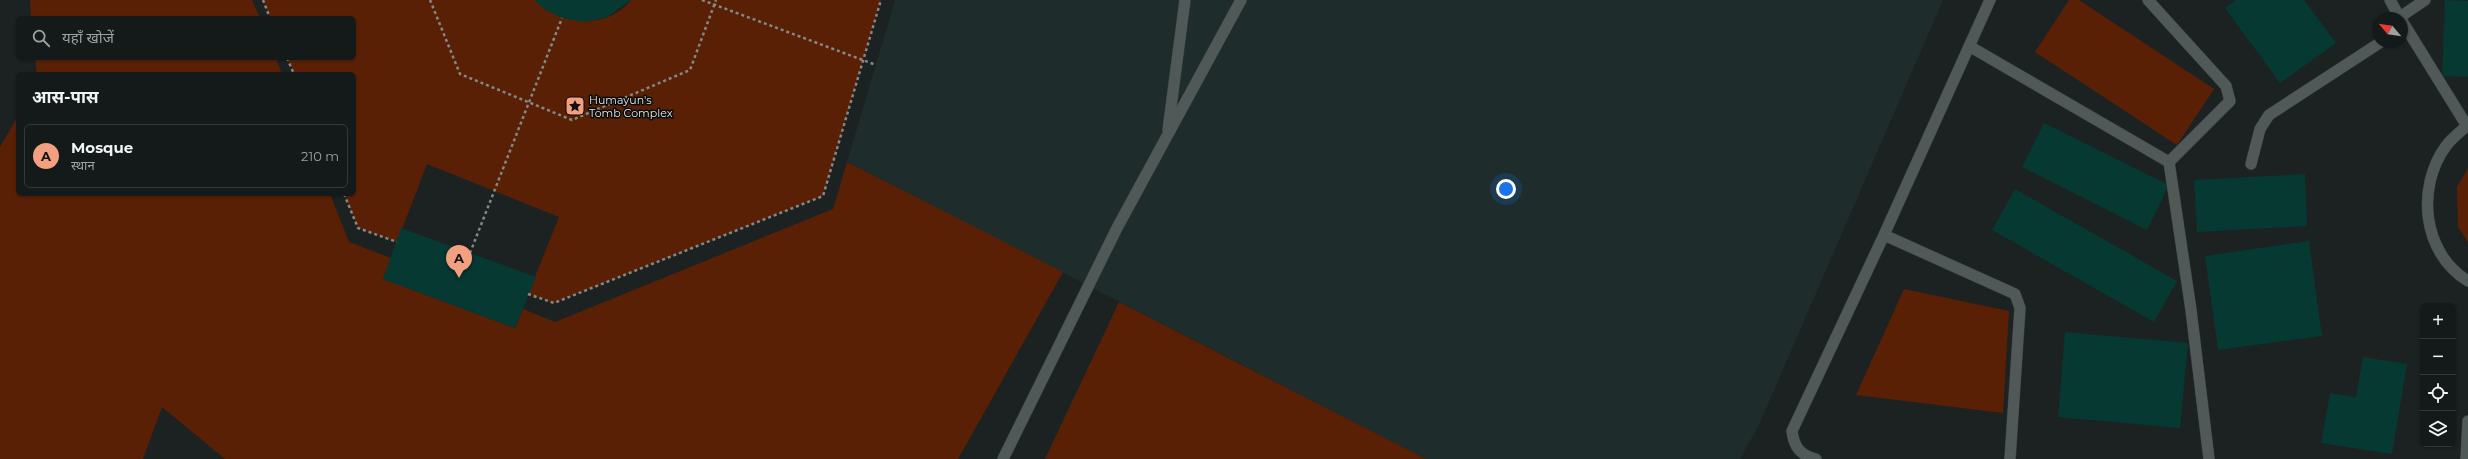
<!DOCTYPE html>
<html lang="hi">
<meta charset="utf-8">
<style>
:root{--surface:#141a19;--page:#212726;--text:#f1f3f6;--muted:#9da1a2;--line:#333838;--accent:#f2a080}
body{margin:0;font-family:Montserrat,"Noto Sans Devanagari",sans-serif;background:var(--page);color:var(--text)}
.controls{position:absolute;right:12px;bottom:12px;display:grid;overflow:hidden;border-radius:6px;box-shadow:0 1px 3px #0004}
.controls button{width:36px;height:36px;display:grid;place-items:center;padding:0;border:0;border-bottom:1px solid var(--line);background:var(--surface);color:var(--text);font:20px sans-serif}
.compass{position:absolute;left:2372px;top:12px;width:36px;height:36px;border-radius:50%;background:var(--surface);box-shadow:0 1px 3px #0004;rotate:299deg}
.you{position:absolute;left:1506px;top:189px;width:14px;height:14px;margin:-10px;border:3px solid #fff;border-radius:50%;background:#1a73e8;box-shadow:0 0 0 6px #1a73e833}
.badge{display:grid;place-items:center;width:26px;height:26px;border-radius:50%;background:var(--accent);color:#111;font-size:13px;font-weight:700}
.pin{position:absolute;translate:-50% -33px;filter:drop-shadow(0 1px 2px #0008)}
.pin::after{content:'';position:absolute;top:21px;width:14px;height:12px;background:inherit;clip-path:polygon(0 0,100% 0,50% 100%)}
.list{margin:0;padding:0;list-style:none}
h2{display:flex;justify-content:space-between;align-items:center;height:52px;margin:0;padding:0 16px;font-size:17px}
h2 small{font-size:13px;font-weight:400;color:var(--muted)}
.list li{display:grid;grid-template-columns:26px 1fr auto;gap:12px;align-items:center;box-sizing:border-box;height:64px;margin:0 8px 8px;padding:0 8px;border:1px solid var(--line);border-radius:6px}
.list b{display:block;font-size:15px;white-space:nowrap}
.list p{margin:0;font-size:13px;white-space:nowrap;color:var(--muted)}
.list em{font-size:13px;font-style:normal;color:var(--muted)}
.icon{flex:none;width:22px;height:22px;fill:none;stroke:currentColor;stroke-width:2;stroke-linecap:round;stroke-linejoin:round}
.map{position:relative;flex:none;width:2468px;height:459px;overflow:hidden}
.search{position:absolute;background:var(--surface);box-shadow:0 1px 3px #0004;left:16px;top:16px;width:340px;height:44px;display:flex;align-items:center;gap:10px;box-sizing:border-box;padding:0 14px;border-radius:6px;color:var(--muted);font-size:15px}
.panel{position:absolute;background:var(--surface);box-shadow:0 1px 3px #0004;left:16px;top:72px;width:340px;height:124px;border-radius:6px}
.map>svg:first-child{display:block}
</style>
<div class="map">
<svg width="2468" height="459" viewBox="0 0 2468 459">
<rect width="100%" height="100%" fill="#1b2221"/>
<path fill="#1e2d2b" d="M895,0H1943L1759,425L1740,459H1426L847,162Z"/>
<path fill="#5a2005" d="M30,0H252L260,18H31Z
M263,0H535C560,26 607,30 631,0H881L823,196L554,303L528,294L559,217L427,164L397,242L358,228L344,194H354V74H294L287,58H354V18H270Z
M2069,0H2079L2214,89L2177,145L2035,52Z
M35,58H276L282,74H37Z
M18,116V194H330L349,242L391,258L383,279L515,328L523,309L555,322L833,209L847,162L1063,272L958,459H225L162,407L143,459H0V147Z
M2468,168V242L2458,227L2457,187Z
M1904,289L2009,311L2003,413L1856,395Z
M1119,302L1426,459H1045Z"/>
<path fill="#073933" d="M535,0H631L607,17L585,22L562,18L544,9Z
M2236,0H2304L2336,43L2280,83L2225,8Z
M2445,0L2468,1V77L2442,76Z
M2044,123L2169,185L2147,230L2022,167Z
M2305,174L2307,226L2197,232L2194,180Z
M2015,189L2177,281L2154,322L1992,230Z
M401,228L536,277L515,328L383,279Z
M2309,241L2322,336L2218,350L2205,256Z
M2065,332L2188,343L2180,428L2058,417Z
M2363,357L2407,364L2392,454L2321,443L2330,393L2356,397Z"/>
<g fill="none" stroke-linecap="round" stroke-linejoin="round">
<defs>
<path id="service" d="M1168,130L1185,0
M1003,459L1117,228L1241,0"/>
<path id="minor" d="M2390,0L2400,18
M2400,17L2425,0
M2402,21L2467,126
M1969,46L2169,162L2230,101L2226,86L2148,0
M2468,125C2461,131 2451,139 2446,146C2416,187 2422,253 2468,281
M2169,162L2191,310L2209,459
M2251,164L2260,129L2269,115L2381,42
M1884,235L2015,294L2020,308L2010,459
M1816,459C1800,455 1794,447 1792,431L1884,235L1990,0
M2466,459L2468,421"/>
</defs>
<use href="#service" stroke="#373d3b" stroke-width="12"/>
<use href="#minor" stroke="#373d3b" stroke-width="12"/>
<path stroke="#838988" stroke-width="2.5" stroke-dasharray="3 3" stroke-linecap="butt" d="M263,0L270,18
M430,0L460,74L572,120L690,70L716,0
M702,0L876,65
M287,58L294,74
M344,194L358,228L397,242
M470,253L562,18
M528,294L554,303L823,196L881,0"/>
<use href="#service" stroke="#515958" stroke-width="11"/>
<use href="#minor" stroke="#515958" stroke-width="11"/>
</g>
<defs>
<symbol id="sight-square" viewBox="-11 -11 22 22"><rect x="-9" y="-9" width="18" height="18" rx="4" fill="#f2a080" stroke="#080b0a"/><path d="M0-6L1.8-2.2L6-1.7L2.9 1.2L3.7 5.4L0 3.3L-3.7 5.4L-2.9 1.2L-6-1.7L-1.8-2.2Z" fill="#111"/></symbol>
</defs>
<g fill-rule="evenodd">
<use href="#sight-square" x="564" y="95" width="22" height="22"/>
</g>
<g text-anchor="middle" stroke-width="3" stroke-linejoin="round" paint-order="stroke">
<g font-size="11" fill="#e4e9e8" stroke="#080b0a" text-anchor="start">
<text x="589" y="104">Humayun's<tspan x="589" dy="13">Tomb Complex</tspan></text>
</g>
</g>
</svg>
<div class="controls">
<button>+</button>
<button>−</button>
<button><svg class="icon" aria-label="locate" viewBox="0 0 24 24"><circle cx="12" cy="12" r="6"/><path d="M12 2v4M12 18v4M2 12h4M18 12h4"/></svg></button>
<button><svg class="icon" aria-label="layers" viewBox="0 0 24 24"><path d="M12 4l9 5-9 5-9-5zM3 14l9 5 9-5"/></svg></button>
</div>
<svg class="compass" viewBox="-18 -18 36 36"><path d="M0-13l5 13h-10z" fill="#e53935"/><path d="M0 13l5-13h-10z" fill="#9da1a2"/></svg>
<div class="you"></div>
<div class="pin badge" style="left:459px;top:278px">A</div>
<div class="search"><svg class="icon" aria-label="search" viewBox="0 0 24 24"><circle cx="10" cy="10" r="6"/><path d="M15 15l6 6"/></svg>यहाँ खोजें</div>
<section class="panel">
<h2>आस-पास<small></small></h2>
<ul class="list">
<li><span class="badge">A</span><div><b>Mosque</b><p>स्थान</p></div><em>210 m</em></li>
</ul>
</section>
</div>
